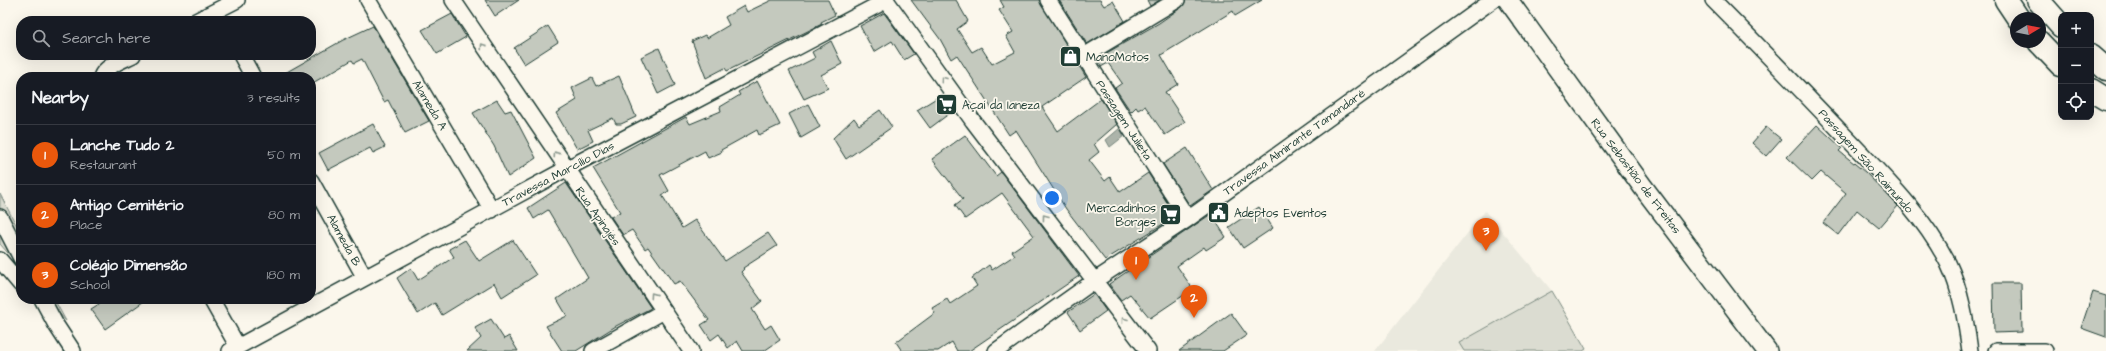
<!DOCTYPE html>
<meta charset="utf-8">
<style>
:root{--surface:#171b24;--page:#242831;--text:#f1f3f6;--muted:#9ea1a6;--line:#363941;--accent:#ea580c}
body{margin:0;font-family:"Architects Daughter",sans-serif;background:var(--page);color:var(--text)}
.controls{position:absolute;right:12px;top:12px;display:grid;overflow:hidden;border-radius:8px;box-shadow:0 4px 16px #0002}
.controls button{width:36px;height:36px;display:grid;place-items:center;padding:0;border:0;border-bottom:1px solid var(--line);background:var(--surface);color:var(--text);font:20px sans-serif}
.compass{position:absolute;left:2010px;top:12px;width:36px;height:36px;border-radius:50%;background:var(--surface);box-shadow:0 4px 16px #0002;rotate:80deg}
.you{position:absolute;left:1052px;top:198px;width:14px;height:14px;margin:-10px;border:3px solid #fff;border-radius:50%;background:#1a73e8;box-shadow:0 0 0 6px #1a73e833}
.badge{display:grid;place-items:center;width:26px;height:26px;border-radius:50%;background:var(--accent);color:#fff;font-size:13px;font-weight:700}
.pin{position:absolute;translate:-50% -33px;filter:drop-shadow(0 1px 2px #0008)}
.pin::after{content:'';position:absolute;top:21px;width:14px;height:12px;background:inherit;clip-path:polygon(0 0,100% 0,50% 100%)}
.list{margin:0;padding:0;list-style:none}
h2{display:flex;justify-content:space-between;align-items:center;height:52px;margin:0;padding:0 16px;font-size:17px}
h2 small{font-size:13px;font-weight:400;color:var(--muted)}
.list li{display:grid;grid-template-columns:26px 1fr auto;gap:12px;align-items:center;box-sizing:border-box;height:60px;padding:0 16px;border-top:1px solid var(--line)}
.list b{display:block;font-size:15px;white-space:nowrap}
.list p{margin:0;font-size:13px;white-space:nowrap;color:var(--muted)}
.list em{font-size:13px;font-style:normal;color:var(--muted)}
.icon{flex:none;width:22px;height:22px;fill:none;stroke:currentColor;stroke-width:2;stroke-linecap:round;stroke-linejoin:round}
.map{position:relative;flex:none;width:2106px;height:351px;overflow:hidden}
.search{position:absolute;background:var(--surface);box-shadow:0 4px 16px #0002;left:16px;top:16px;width:300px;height:44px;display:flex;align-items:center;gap:10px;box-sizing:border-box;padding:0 14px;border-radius:16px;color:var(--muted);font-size:15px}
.panel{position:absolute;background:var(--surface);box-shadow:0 4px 16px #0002;left:16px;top:72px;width:300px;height:232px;border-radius:16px}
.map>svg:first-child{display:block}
</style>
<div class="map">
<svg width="2106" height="351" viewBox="0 0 2106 351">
<rect width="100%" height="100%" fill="#fbf7ec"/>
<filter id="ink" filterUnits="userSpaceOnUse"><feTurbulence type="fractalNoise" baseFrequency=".025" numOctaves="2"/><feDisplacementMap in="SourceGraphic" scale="8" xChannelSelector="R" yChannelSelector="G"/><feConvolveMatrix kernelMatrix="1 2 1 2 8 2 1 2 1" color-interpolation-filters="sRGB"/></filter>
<g filter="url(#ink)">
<path fill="#eae9de" d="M1485,211L1552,291L1587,351H1375Z"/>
<path fill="#dbdcd1" stroke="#7d8c82" d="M0,194L21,234V268L0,244Z
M1552,291L1586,349L1583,351H1464L1459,343Z
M47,299H54L66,321Z"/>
<path fill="#adb4aa" stroke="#74847b" d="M1120,128L1124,136L1110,147L1106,140Z"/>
<path fill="#c4c9be" stroke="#1f3d34" d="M485,0H519L495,16Z
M772,0H828L835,15L821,22L822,24L727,71L725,68L706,78L692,41L705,35L707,38L729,25L725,17L744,6L747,12Z
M911,0H956L968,21L957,29L972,52L981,47L992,64L1015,52L1006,36L1013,32L999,10L1004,7L1000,0H1039L1086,77L1042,107L1058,131L1101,99L1117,124L1094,144L1099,152L1089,160L1105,181L1110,177L1120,192L1148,173L1176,216L1105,260L1066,209L1016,130L1009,135L957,55L951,59L940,39Z
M1059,0H1100L1104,6L1113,1L1125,21L1087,44Z
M1147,0H1160L1150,6Z
M1186,0H1262L1235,16L1233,11L1161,55L1178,84L1165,92L1185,122L1165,135L1145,106L1138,110L1136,107L1131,112L1115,88L1122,83L1108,63L1101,67L1096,59L1159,23L1182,7Z
M884,13L914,54L904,60L892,41L874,52L860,26Z
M452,14L466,37L437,54L422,30Z
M373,26L429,121L405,133L388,100L384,102L362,59L354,63L352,60L311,84V77H278L343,40Z
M548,26L558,42L524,64L514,48Z
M831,41L842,64L821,75L828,88L804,99L789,71L815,58L812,52Z
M659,48L675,85L658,94L641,57Z
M619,76L636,117L621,124H616L613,118L588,130L593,141L577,149L556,113L577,100L572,88L592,78L596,86Z
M757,81L780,125L759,135L757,130L721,150L722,152L708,158L705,151L660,175L669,191L662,195L682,228L695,220L725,261L768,233L777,246L743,268L744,269L741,272L762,301L752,309L765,329L771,325L780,340L764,351H743L737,341L728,348L719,334L711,340L701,325L709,320L680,281L674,284L648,247L645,249L632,230L623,235L611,217L620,212L593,168L686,117L690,124L721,111L720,107L740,95L738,92Z
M943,94L954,110L930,128L917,110Z
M497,100L505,112L511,110L536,158L508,177L494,146L473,113Z
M808,104L820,127L801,138L789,114Z
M880,110L892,127L846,159L833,138L854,118L859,125Z
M373,124L385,147L373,153L370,148L328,170L319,153Z
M1817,125L1842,148L1839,151L1865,172L1898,206L1879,228L1857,210L1838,235L1823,223L1846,193L1821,172L1812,181L1787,157Z
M1766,127L1781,139L1766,156L1752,143Z
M965,135L996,176L1001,172L1079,276L969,351H957L952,342L938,351H902L896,342L935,313L932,308L947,299L950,304L977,286L972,278L989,265L992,270L1015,255L1012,251L1034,236L1002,193L965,219L955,205L963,199L932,159Z
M1187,148L1213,190L1190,206L1163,164Z
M566,183L651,308L616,326L576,351H562L546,326L567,316L557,299L588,278L548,210L534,219L528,208Z
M1259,207L1273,228L1243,248L1229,227Z
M1211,214L1226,237L1206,250L1204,247L1177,266L1193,289L1150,318L1130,294L1121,300L1109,284Z
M465,240L479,261L513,240L536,275L502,297L494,283L442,315L435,303L418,314L397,278L411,268L418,280L454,257L449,249Z
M1993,283H2021L2022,332L1994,333Z
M2093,292L2106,296V337L2081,328Z
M1094,294L1106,311L1080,330L1068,312Z
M107,299H147L105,329L91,309Z
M1231,313L1247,335L1223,351H1179Z
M491,319L504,339L509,336L518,351H467L481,338L475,328Z"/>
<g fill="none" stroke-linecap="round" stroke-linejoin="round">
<defs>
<path id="minor" d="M368,0L492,210
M453,0L691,351
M886,0L973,121L1148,351
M1048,0L1188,219
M1713,0C1757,44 1800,89 1843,134C1881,174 1923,214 1948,263C1961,290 1966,322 1970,351
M196,21L237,0
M241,55L253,77
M1084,56L1177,0
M101,77C105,66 123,60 133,55
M311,181L365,278
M0,217L21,258
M0,260L21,285
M42,299L56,325L73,351
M211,299L238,347
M230,351L566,169L887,0
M593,351L664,311
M996,351L1094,281L1188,219L1493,0
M1996,351H2045"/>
<path id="tertiary" d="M1508,0L1643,187L1767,351"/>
<path id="primary" d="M2006,0L2018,18
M2038,0L2061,26
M2039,42L2061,65
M2091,56L2106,69
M2091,90L2106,99"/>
</defs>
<use href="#minor" stroke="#1f3d34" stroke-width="18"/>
<use href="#tertiary" stroke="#1f3d34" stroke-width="22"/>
<use href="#primary" stroke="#1f3d34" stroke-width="25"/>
<use href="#minor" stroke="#fbf7ec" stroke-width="15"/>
<use href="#tertiary" stroke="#fbf7ec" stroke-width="19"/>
<use href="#primary" stroke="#fbf7ec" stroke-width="22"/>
</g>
<defs><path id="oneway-chevron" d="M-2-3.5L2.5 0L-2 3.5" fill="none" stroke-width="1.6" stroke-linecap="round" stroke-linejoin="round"/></defs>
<g stroke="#8d9a90">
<use href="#oneway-chevron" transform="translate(483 46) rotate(-124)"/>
<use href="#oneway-chevron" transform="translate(943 79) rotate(-126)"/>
<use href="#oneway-chevron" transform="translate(556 154) rotate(-124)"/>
<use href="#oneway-chevron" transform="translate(1045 217) rotate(-127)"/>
<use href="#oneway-chevron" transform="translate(653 295) rotate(-125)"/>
<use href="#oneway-chevron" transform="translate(1124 320) rotate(-127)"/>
</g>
</g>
<defs>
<symbol id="shop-square" viewBox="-11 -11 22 22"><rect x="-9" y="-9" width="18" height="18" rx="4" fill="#1f3d34" stroke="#fbf7ec"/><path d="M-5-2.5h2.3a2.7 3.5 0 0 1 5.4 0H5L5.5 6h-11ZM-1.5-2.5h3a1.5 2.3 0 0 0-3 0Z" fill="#fff"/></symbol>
<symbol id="supermarket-square" viewBox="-11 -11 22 22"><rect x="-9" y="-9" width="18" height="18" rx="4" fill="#1f3d34" stroke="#fbf7ec"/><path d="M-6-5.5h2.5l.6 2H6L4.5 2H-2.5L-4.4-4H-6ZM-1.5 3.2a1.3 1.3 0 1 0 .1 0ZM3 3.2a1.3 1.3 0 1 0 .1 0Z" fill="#fff"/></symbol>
<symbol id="civic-square" viewBox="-11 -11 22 22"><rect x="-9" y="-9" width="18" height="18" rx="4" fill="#1f3d34" stroke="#fbf7ec"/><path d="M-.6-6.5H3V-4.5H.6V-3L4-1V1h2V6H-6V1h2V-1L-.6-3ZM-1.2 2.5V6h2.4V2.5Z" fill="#fff"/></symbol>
</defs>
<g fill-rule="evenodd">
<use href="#shop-square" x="1058" y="44" width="25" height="25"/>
<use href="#supermarket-square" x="934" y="92" width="25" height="25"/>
<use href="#civic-square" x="1206" y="200" width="25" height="25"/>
<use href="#supermarket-square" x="1158" y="202" width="25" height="25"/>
</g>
<g text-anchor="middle" stroke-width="3.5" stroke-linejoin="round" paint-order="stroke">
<g font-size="12" fill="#1f3d34" stroke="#fbf7ec" text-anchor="start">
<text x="1086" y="61">ManoMotos</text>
<text x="962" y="109">Açaí da Ianeza</text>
<text x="1156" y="212" text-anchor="end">Mercadinhos<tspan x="1156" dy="14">Borges</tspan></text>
<text x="1234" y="217">Adeptos Eventos</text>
</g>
<g font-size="12" fill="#1f3d34" stroke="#fbf7ec">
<text transform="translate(430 105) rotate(59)" y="4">Alameda A</text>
<text transform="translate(1124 120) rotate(57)" y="4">Passagem Julieta</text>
<text transform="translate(1294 142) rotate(-36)" y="4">Travessa Almirante Tamandaré</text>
<text transform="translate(1866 161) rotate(48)" y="4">Passagem São Raimundo</text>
<text transform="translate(558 174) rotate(-28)" y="4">Travessa Marcílio Dias</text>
<text transform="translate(1636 176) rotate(53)" y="4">Rua Sebastião de Freitas</text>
<text transform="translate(598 216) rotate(55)" y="4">Rua Apinajés</text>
<text transform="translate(344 240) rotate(61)" y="4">Alameda B</text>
</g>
</g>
</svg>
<div class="controls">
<button>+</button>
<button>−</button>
<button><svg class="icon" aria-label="locate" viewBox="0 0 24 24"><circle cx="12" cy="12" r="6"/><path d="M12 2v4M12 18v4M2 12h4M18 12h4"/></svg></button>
</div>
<svg class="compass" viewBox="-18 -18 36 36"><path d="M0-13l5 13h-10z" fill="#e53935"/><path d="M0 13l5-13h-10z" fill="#9ea1a6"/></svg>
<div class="you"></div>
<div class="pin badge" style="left:1136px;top:280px">1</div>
<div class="pin badge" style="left:1194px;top:318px">2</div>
<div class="pin badge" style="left:1486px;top:251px">3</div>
<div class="search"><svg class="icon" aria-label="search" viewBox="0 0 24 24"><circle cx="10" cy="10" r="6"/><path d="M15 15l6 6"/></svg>Search here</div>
<section class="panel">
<h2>Nearby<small>3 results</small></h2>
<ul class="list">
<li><span class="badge">1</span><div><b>Lanche Tudo 2</b><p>Restaurant</p></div><em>50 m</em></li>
<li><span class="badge">2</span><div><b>Antigo Cemitério</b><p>Place</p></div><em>80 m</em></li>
<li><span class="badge">3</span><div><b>Colégio Dimensão</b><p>School</p></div><em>180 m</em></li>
</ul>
</section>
</div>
